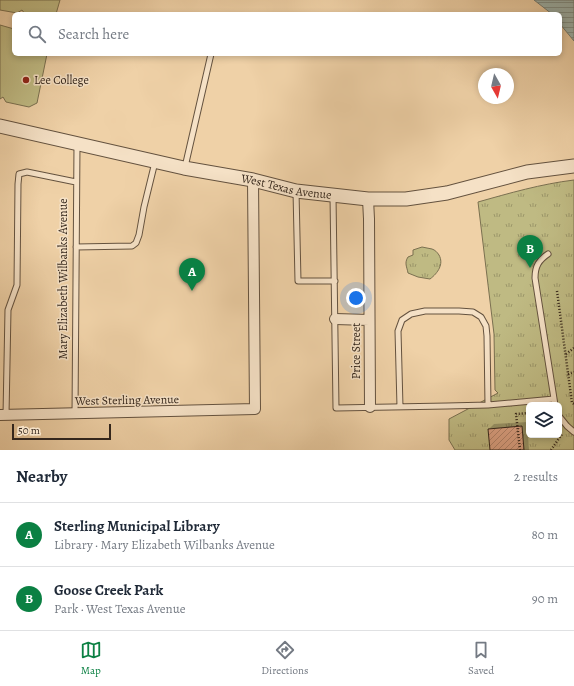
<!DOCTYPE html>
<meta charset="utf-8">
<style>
:root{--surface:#fff;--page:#f6f6f7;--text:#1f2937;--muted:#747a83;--line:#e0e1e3;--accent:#0b8043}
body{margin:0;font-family:Alegreya,serif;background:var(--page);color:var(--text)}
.controls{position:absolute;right:12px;bottom:12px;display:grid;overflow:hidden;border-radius:6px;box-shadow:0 2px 6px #0003}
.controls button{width:36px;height:36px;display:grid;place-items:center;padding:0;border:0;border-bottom:1px solid var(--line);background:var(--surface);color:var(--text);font:20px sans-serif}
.compass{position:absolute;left:478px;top:68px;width:36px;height:36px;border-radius:50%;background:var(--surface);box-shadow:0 2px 6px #0003;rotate:172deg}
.scale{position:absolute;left:12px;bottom:10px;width:99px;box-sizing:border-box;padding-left:4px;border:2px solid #35271c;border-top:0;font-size:11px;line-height:14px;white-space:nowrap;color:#35271c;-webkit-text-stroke:3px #f5e1c6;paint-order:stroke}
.you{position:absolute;left:356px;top:298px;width:14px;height:14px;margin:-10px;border:3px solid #fff;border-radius:50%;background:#1a73e8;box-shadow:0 0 0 6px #1a73e833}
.badge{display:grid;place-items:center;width:26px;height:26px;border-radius:50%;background:var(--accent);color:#fff;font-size:13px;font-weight:700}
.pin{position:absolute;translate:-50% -33px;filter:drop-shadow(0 1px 2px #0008)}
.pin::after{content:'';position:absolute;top:21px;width:14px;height:12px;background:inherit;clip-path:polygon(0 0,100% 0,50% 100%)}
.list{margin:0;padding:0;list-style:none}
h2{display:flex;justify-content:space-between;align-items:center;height:52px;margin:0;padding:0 16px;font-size:17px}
h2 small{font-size:13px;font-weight:400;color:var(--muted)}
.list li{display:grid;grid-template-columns:26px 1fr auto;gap:12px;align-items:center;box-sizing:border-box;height:64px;padding:0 16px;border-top:1px solid var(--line)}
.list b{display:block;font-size:15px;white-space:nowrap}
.list p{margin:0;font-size:13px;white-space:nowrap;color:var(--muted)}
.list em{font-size:13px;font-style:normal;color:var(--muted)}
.icon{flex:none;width:22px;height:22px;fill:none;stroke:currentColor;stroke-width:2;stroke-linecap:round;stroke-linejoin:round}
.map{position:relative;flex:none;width:574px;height:450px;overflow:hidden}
.search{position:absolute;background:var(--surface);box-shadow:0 2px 6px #0003;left:12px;right:12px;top:12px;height:44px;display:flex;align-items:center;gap:10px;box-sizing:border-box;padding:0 14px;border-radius:6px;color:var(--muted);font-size:15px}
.sheet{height:180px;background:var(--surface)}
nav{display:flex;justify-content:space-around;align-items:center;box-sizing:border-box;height:56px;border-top:1px solid var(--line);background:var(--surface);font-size:11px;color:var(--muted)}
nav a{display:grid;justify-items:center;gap:2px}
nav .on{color:var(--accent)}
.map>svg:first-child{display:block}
</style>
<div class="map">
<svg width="574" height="450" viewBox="0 0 574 450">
<defs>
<pattern id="park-tufts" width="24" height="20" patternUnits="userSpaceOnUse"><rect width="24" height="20" fill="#bfba83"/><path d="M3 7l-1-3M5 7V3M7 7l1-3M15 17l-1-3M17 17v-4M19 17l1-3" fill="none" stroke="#9c976a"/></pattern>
<pattern id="water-rules" width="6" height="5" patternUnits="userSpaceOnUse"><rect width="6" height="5" fill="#9cb5b0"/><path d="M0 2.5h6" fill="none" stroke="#80938e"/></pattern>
<pattern id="building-hatch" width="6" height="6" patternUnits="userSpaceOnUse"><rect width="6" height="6" fill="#dba183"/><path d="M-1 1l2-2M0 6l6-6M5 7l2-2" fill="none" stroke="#b2836a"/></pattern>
</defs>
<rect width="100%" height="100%" fill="#efd1a7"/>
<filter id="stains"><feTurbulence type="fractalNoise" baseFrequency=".005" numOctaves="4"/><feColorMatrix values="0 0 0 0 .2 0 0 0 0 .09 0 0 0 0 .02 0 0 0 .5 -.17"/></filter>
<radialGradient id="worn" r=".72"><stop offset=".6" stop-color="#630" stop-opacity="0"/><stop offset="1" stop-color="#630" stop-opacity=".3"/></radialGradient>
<path fill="#bfba83" stroke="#7a7050" d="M0,0H60L56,14H25L22,10L17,13L0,10Z
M0,25L14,29V54H47L37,103L29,107L6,102L3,97L0,99Z"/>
<path fill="url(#park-tufts)" stroke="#7a7050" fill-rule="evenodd" d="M574,180V450H455L449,440V419L498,393L495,390L494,334L478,202C510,193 541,184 574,180ZM529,405H559V435H529Z
M422,247C425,248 429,248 432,249C435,250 437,252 439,255C444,264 438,273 430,279L418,277L408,273C407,267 404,263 408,257L413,255V250Z"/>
<path fill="url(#water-rules)" stroke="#737c75" d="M534,0H574V41L560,24V14H552Z"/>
<path fill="#0003" d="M527,422L529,450H491L489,429L494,424Z"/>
<path fill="url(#building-hatch)" stroke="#35271c" d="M522,426L524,450H490L488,429Z"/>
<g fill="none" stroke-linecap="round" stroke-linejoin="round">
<defs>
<path id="service" d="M185,167L211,54
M296,191L298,281H335
M333,196L336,408L447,406L488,405L554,399
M76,247L132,246L136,243L139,235L144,207L155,162
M548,254C539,260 535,266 535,278L555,405
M400,407L398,331L402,320L411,314L425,311H459L473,312L481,317L486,326L487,336L488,405
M75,414L77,145
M6,415L8,310L17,285L18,184L19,174L27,172L76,182
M559,416L567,426L574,432"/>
<path id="minor" d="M368,199L369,219L370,407
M335,319L369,320
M0,415L255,409L253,180"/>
<g id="tertiary">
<path id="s1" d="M0,126L184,168L253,180L296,191L368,199H406L447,193L527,172L574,166"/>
</g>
</defs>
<use href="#service" stroke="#64523f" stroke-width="7"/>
<use href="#minor" stroke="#64523f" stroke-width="12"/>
<use href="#tertiary" stroke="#64523f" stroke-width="15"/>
<path stroke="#35271c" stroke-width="2.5" stroke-dasharray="1 2" stroke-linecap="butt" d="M557,291L572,403L574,404
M566,354L574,348
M568,374L574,372
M520,450L516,414L529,413
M551,450L562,434H561"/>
<use href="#service" stroke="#f5e1c6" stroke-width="5"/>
<use href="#minor" stroke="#f5e1c6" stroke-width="10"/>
<use href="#tertiary" stroke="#f5e1c6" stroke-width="13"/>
</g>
<circle fill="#8f2418" stroke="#f5e1c6" stroke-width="1.5" cx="26" cy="80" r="4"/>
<g text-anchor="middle" stroke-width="3" stroke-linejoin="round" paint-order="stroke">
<g font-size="12" fill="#35271c" stroke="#f5e1c6" text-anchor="start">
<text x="34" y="84">Lee College</text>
</g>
<g font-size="12" fill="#35271c" stroke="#f5e1c6">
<text dy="4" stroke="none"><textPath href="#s1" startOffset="293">West Texas Avenue</textPath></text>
<text transform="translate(63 279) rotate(-90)" y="4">Mary Elizabeth Wilbanks Avenue</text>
<text transform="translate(356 351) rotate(-90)" y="4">Price Street</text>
<text transform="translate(127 400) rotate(-1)" y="4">West Sterling Avenue</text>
</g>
</g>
<rect width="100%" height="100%" filter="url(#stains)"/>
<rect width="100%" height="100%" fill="url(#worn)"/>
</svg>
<div class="controls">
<button><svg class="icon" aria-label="layers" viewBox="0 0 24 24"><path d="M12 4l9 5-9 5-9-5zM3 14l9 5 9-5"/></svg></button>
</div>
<svg class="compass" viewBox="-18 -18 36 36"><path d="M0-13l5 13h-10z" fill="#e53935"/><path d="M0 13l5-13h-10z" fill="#747a83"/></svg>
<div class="scale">50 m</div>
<div class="you"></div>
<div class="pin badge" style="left:192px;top:291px">A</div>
<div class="pin badge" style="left:530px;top:268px">B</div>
<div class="search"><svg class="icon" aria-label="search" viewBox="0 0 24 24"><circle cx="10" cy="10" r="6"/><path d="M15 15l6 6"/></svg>Search here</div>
</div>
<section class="sheet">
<h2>Nearby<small>2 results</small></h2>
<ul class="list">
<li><span class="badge">A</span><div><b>Sterling Municipal Library</b><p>Library · Mary Elizabeth Wilbanks Avenue</p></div><em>80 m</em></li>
<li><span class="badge">B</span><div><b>Goose Creek Park</b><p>Park · West Texas Avenue</p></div><em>90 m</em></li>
</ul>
</section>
<nav>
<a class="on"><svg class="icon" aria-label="map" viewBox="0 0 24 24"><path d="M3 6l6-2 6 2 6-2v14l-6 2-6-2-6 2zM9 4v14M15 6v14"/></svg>Map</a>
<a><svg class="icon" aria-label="directions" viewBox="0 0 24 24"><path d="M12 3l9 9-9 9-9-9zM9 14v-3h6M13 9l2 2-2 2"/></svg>Directions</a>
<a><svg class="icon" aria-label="saved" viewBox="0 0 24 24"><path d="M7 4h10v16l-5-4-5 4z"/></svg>Saved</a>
</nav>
